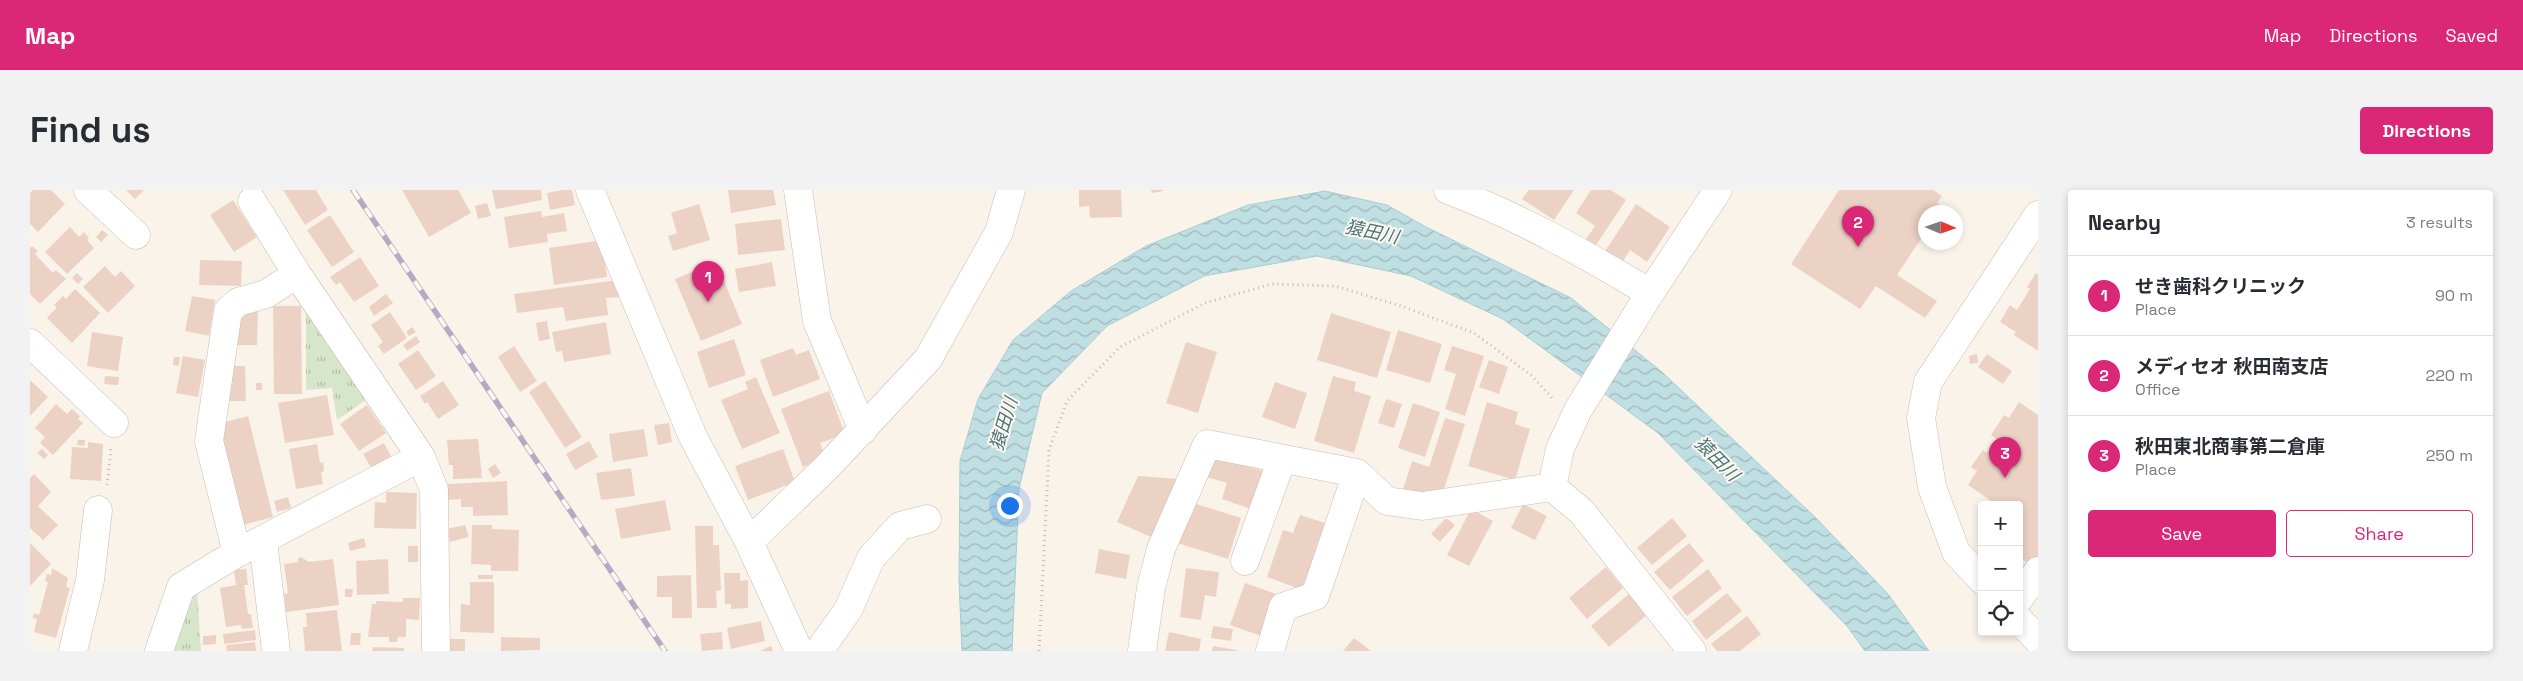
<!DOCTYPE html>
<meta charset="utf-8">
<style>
:root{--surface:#fff;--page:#f2f2f3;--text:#2b2b33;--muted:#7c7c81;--line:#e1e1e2;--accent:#db2777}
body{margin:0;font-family:"Space Grotesk","Noto Sans JP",sans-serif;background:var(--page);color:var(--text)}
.controls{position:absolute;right:15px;bottom:15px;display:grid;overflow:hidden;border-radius:5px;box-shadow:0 2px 8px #0003}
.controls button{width:45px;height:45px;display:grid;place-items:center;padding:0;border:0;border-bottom:1px solid var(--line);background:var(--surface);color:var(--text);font:25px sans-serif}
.compass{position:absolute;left:1888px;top:15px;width:45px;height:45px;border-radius:50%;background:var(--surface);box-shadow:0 2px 8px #0003;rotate:92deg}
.you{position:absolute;left:979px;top:315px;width:18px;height:18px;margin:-12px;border:4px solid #fff;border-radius:50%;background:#1a73e8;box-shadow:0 0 0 8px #1a73e833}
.badge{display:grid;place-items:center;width:32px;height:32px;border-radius:50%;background:var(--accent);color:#fff;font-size:16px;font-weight:700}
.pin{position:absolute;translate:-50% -41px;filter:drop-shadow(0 1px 2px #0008)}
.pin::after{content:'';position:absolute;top:26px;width:18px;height:15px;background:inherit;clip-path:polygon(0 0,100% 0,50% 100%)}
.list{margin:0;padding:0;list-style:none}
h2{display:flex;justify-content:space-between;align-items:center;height:65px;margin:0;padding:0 20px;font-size:21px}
h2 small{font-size:16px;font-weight:400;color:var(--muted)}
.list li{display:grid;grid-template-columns:32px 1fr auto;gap:15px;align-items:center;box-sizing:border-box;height:80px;padding:0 20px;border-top:1px solid var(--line)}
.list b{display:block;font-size:19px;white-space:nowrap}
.list p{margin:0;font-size:16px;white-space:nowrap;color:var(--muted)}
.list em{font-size:16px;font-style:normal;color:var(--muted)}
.actions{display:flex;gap:10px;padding:15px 20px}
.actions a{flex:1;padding:11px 0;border:1px solid var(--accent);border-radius:5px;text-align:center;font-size:18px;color:var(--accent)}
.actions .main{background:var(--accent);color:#fff}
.icon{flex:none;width:28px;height:28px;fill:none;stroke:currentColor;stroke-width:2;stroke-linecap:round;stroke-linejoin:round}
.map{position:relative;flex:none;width:2008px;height:461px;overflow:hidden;border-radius:5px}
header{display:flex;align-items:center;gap:30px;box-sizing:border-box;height:70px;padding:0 25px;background:var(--accent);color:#fff}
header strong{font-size:24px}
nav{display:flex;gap:28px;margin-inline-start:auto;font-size:18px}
.intro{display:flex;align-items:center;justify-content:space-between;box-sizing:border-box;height:120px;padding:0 30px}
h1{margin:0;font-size:35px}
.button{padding:12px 22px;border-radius:5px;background:var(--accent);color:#fff;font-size:18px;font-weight:700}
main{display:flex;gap:30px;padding:0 30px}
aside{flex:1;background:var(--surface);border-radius:5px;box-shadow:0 2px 8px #0003}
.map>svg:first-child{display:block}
</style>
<header>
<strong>Map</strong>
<nav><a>Map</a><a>Directions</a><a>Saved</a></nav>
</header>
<div class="intro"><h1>Find us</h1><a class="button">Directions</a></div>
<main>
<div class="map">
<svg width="2008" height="461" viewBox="0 0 2008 461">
<defs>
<pattern id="grass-tufts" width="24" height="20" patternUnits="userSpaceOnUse" patternTransform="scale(1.25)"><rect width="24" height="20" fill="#d7e6ca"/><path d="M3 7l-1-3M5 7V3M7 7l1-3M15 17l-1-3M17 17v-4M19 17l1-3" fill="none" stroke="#b3bda6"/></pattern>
<pattern id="water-waves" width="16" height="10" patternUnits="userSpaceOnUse" patternTransform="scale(1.25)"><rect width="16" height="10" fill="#c0dfe2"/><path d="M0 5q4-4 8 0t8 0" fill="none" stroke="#a0b8ba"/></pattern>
</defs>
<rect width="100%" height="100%" fill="#faf3ea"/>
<path fill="url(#grass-tufts)" d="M276,120L337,209L307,230L302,198L276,200Z
M167,399L171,461H143L155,410Z"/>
<path fill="url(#water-waves)" stroke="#a8ced2" d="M1295,1L1357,15L1396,37L1541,108L1633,183L1787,329L1858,404L1899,461H1835L1817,436L1628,243L1473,129L1381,86L1287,66L1174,86L1077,136L1012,203L989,299L982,461H932L929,392L930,271L948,209L983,150L1041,101L1116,56L1218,15Z"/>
<path fill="#ecd2c5" d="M0,0H21L35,14L8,42L0,34Z
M96,0H114L105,9Z
M253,0H286L298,20L275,35Z
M372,0H428L441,23L399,47Z
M462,0H511L512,10L466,19Z
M533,0H542L545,15L520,20L517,3Z
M698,0H743L746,15L701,23Z
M1049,0H1091L1092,27L1060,28L1059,16L1049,17Z
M1121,0H1133V1L1122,3Z
M1499,0H1544L1524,30L1492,9Z
M1561,0H1581L1596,10L1564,58L1554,52L1565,36L1546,23Z
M1809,0H1903L1912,6L1907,13L1912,16L1907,22H1896V41L1867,85L1907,111L1895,128L1846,96L1830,119L1761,74Z
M203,10L227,47L204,62L180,25Z
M457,13L461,26L448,29L445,16Z
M669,14L680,50L643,61L638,46L647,43L641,23Z
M1606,14L1640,37L1617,72L1600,60L1591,74L1574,63Z
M511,21L512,27L534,23L537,41L517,44L518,52L479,58L474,27Z
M300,25L324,62L302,77L277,40Z
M751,29L755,60L708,65L705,34Z
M40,37L49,47L54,42L59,48L57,50L64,58L37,84L15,62Z
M72,40L78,45L71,52L66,47Z
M572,50L577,87L524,95L519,58Z
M2,56L8,61L5,64L23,83L26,80L36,89L10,114L0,104V58Z
M330,67L349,96L324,112L310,92L306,95L300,87Z
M170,70L212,71L211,96L169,95Z
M686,72L712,134L671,151L645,89Z
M742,72L746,96L709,102L705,79Z
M75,76L85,87L91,81L105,96L78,123L53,97Z
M47,83L53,89L48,94L42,88Z
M2006,83L2008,85V161L1984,145L1986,142L1970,132L1980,115L1987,120L2000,99L1997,97Z
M588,90L590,107L576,108L578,125L536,131L533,117L487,123L484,104Z
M45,99L70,123L42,153L17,128L27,117L24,115L33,106L36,109Z
M356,104L363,113L344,126L339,117Z
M162,106L185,110L179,146L155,141Z
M243,116H271L272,204H244Z
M206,120H228L227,155H206Z
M360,122L377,148L354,164L348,156L353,152L341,135Z
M1301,123L1361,142L1347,188L1287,170Z
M517,131L520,149L509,151L506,133Z
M576,132L581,164L534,172L532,161L526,162L522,142Z
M382,137L386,142L379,146L376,142Z
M1368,140L1412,154L1400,193L1356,180Z
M62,142L93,147L88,181L57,176Z
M386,146L390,152L377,161L373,155Z
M704,149L716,185L679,198L667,162Z
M1156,152L1187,162L1168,223L1136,213Z
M484,156L507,191L490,202L468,167Z
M1422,156L1454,166L1435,226L1415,219L1426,184L1414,180Z
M763,158L766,165L779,160L790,189L743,207L730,170Z
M388,160L406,186L386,200L368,174Z
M1947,164L1948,173L1940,174L1939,166Z
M1957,164L1982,181L1973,194L1948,177Z
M153,166L175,170L168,207L146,203Z
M144,167H150L149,176L143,175Z
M1459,170L1478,177L1469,204L1449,197Z
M195,176H215L216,211H196Z
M75,186L89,187L88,195L74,194Z
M1303,186L1326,192L1324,201L1341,206L1324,263L1284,251Z
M726,187L750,243L712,259L691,210L718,199L715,192Z
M0,190L18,207L0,226Z
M413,191L429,215L408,229L397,212L395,214L390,206Z
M515,191L552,247L535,258L499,202Z
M1245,192L1277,203L1265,239L1232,227Z
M226,193H232V200H226Z
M799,201L815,244L790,253L796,268L773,277L751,219Z
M297,205L304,245L255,253L248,213Z
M1356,209L1372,214L1364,238L1348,233Z
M1457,212L1488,222L1485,234L1500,239L1485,290L1438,276Z
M1989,212L2008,225V368L2003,376L1989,367V315H1967L1938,295L1947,281L1941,277L1953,260L1957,263L1967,249L1961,245L1974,225L1979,228Z
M1383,213L1410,222L1395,267L1368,258Z
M26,214L37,224L42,219L50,226L48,229L53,233L23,265L10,253L15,247L5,238Z
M337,215L356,243L329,261L310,234Z
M218,226L243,327L213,335L187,234Z
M1415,228L1435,234L1414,299L1388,304L1373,299L1382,271L1399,277Z
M639,233L642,252L628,255L624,235Z
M614,239L618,266L583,272L579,244Z
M448,249L452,288L423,289V275H419L417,250Z
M48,250H55L54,256L47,255Z
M559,251L568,267L545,280L536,264Z
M58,252L73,254L71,291L40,289L42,257L58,258Z
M354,253L363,270L343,281L333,264Z
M287,254L290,273L293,272L294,281L291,282L293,294L266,299L259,259Z
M12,259L18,265L14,269L7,263Z
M753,259L765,292L718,310L705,276Z
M1179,264L1233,281L1221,319L1192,309L1197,293L1173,286Z
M465,274L471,283L463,288L458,279Z
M601,278L605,306L571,310L566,283Z
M4,284L21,302L8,316L28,335L13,350L0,338V288Z
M1108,286L1150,289L1123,348L1087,332Z
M477,291L478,325L443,326V317H431V309L418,310V294Z
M356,302L387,303L386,339L344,338L345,312L356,313Z
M258,307L261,318L247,322L244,311Z
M635,310L641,340L591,349L585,319Z
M1166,314L1211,328L1198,369L1147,353L1157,324L1162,326Z
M1493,314L1517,326L1505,350L1481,338Z
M1441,319L1463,331L1439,376L1417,365Z
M1270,325L1295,333L1272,400L1237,387L1253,340L1263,343Z
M1416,328L1425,335L1410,352L1401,344Z
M1642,328L1657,346L1622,375L1607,358Z
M435,335L439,347L420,352L417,339Z
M442,335H462V339L489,340L488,381H461V375L441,374Z
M665,336H683V355H689L691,400L686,401L687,418H667Z
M334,348L336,357L320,361L318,353Z
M0,353L21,374L0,396Z
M1659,353L1674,371L1640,400L1624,382Z
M378,356H388V372H378Z
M1069,359L1100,365L1096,389L1065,383Z
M271,367L279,372L303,369L309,415L256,422L254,404L258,403L254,374L268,372V368Z
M358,369L359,404L327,405L326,371Z
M1576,377L1593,398L1557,429L1539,408Z
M22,378L38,388L36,397L40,398L26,448L4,442L7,429L3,428L4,423L9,425L18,392L15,391L17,384L21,385Z
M1156,378L1189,382L1186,407L1175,405L1171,430L1150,427Z
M216,379L218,395H214L218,424H221L223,438L212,439L211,435L196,437L190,398L206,395L204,380Z
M1678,379L1692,398L1657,426L1642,407Z
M694,383H710V391L718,390V418L701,419V414H695Z
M448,385H463V389H448Z
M661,385L662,428H642V407H627V386Z
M440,392H464V443L430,442L431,414L440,415Z
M1215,393L1246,404L1231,446L1200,435Z
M315,399H323L322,407H315Z
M1697,403L1712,421L1676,450L1662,431Z
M1599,404L1617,425L1579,457L1561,436Z
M373,408H390L389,430L376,429V447H368L367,452H359V447H338L342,414H346V411L373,412Z
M307,420L312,461H275L273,437H277L276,423Z
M1717,426L1731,444L1710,461H1687L1681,454Z
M731,431L735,451L701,459L697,438Z
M1183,436L1203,439L1201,451L1181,448Z
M225,440L226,450L194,454L193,444Z
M692,442L693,459L672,461L670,444Z
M1139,442L1171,449L1169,461H1135Z
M321,443H331L330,455H320Z
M186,445V454L173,455V446Z
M471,447L510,448V460L471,461Z
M1324,448L1341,461H1313Z
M420,449H435V461H419Z
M225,452L226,461H197L196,455Z
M741,456L743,461H730Z
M1183,456L1207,460V461H1182Z
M343,457L374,458V461H342Z"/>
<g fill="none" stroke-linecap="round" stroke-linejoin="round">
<defs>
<path id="minor" d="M58,0L106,45
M560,0L663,247L719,352
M768,0L787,131L833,240
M1418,0C1490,27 1555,64 1620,103
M222,11L267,84L391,267L404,300L406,461
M0,153L84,233
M1522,297L1530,259L1548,220L1620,103L1688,0
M233,351L246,461
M207,363L179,251L198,121L208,112L236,104L267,84
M1215,371L1252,269
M1952,390L1926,362L1902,297L1891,228L1898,192L2008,25
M1989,409L2008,381
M1989,430L2008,450
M43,461L60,390L68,320
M129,461L151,397L207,363L391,267
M769,461L719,352L797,277L898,169L969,42L981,0
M789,461L818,420L841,368L870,336L897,329
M1112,461L1121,398L1131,359L1177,254L1327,283L1357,311L1392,316L1522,297L1552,322L1662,461
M1240,461L1253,417L1285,406L1327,283"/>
</defs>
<use href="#minor" stroke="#cbbbb1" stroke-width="29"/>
<path stroke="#d1b5a8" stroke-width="3" stroke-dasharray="1 4" stroke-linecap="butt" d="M77,295L81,259
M1009,461L1019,260L1037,211L1090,157L1175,113L1241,94L1305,96L1374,117L1444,143L1501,185L1524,210"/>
<use href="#minor" stroke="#fff" stroke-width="28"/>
<defs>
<path id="rail" d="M323,0L635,461"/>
</defs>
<use href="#rail" stroke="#b5a9c3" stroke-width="5.5"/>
<use href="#rail" stroke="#fdf7f0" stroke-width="4" stroke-dasharray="11" stroke-linecap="butt"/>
</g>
<g text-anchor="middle" stroke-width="4" stroke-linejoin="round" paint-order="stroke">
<g font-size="18" font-style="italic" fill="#49767b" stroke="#fdf7f0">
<text transform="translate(1342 42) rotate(12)" y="6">猿田川</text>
<text transform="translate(974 234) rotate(-73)" y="6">猿田川</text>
<text transform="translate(1687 269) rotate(45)" y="6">猿田川</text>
</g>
</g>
</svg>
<div class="controls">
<button>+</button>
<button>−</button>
<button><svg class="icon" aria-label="locate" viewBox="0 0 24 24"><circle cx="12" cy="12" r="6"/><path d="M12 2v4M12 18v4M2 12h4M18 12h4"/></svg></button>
</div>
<svg class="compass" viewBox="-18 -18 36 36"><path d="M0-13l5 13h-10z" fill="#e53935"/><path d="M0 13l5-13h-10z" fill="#7c7c81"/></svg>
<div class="you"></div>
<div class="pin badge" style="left:678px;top:112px">1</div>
<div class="pin badge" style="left:1828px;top:57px">2</div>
<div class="pin badge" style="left:1975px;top:288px">3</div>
</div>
<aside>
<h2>Nearby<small>3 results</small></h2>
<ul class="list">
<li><span class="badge">1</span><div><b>せき歯科クリニック</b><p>Place</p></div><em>90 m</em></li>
<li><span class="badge">2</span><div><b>メディセオ 秋田南支店</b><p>Office</p></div><em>220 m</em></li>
<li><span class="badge">3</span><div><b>秋田東北商事第二倉庫</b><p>Place</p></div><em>250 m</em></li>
</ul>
<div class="actions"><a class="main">Save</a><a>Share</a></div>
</aside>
</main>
